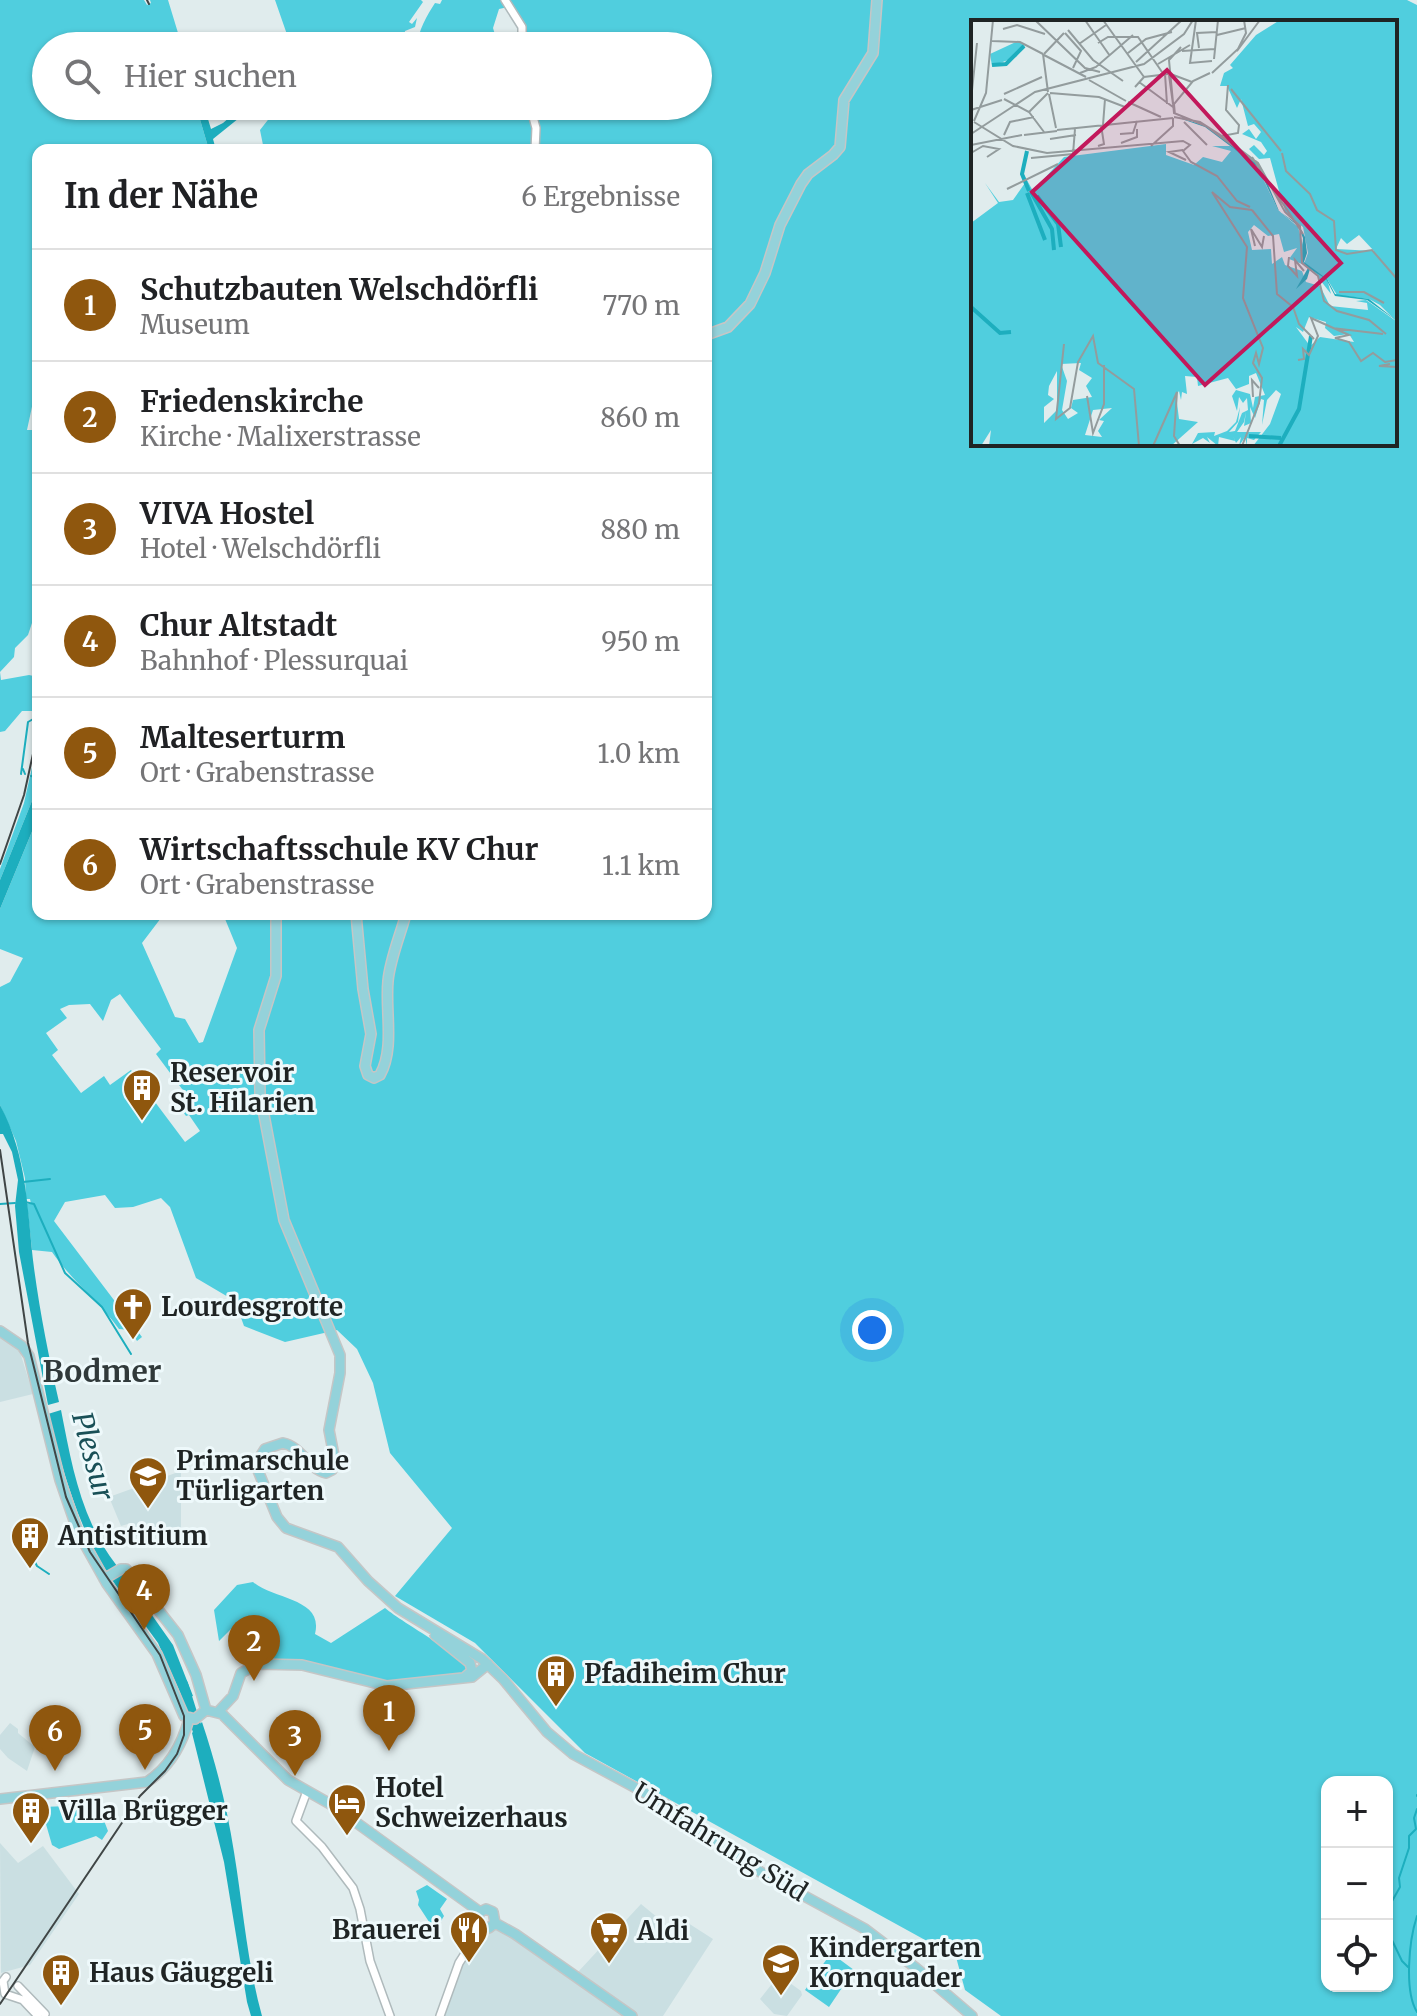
<!DOCTYPE html>
<html lang="de">
<meta charset="utf-8">
<style>
:root{--surface:#fff;--page:#f2f2f2;--text:#202124;--muted:#757577;--line:#e0e0e0;--accent:#8f570e}
body{margin:0;font-family:Merriweather,serif;background:var(--page);color:var(--text)}
.controls{position:absolute;right:24px;bottom:24px;display:grid;overflow:hidden;border-radius:16px;box-shadow:0 2px 6px #0004}
.controls button{width:72px;height:72px;display:grid;place-items:center;padding:0;border:0;border-bottom:2px solid var(--line);background:var(--surface);color:var(--text);font:40px sans-serif}
.you{position:absolute;left:872px;top:1330px;width:28px;height:28px;margin:-20px;border:6px solid #fff;border-radius:50%;background:#1a73e8;box-shadow:0 0 0 12px #1a73e833}
.badge{display:grid;place-items:center;width:52px;height:52px;border-radius:50%;background:var(--accent);color:#fff;font-size:26px;font-weight:700}
.pin{position:absolute;translate:-50% -66px;filter:drop-shadow(0 2px 4px #0008)}
.pin::after{content:'';position:absolute;top:42px;width:28px;height:24px;background:inherit;clip-path:polygon(0 0,100% 0,50% 100%)}
.list{margin:0;padding:0;list-style:none}
h2{display:flex;justify-content:space-between;align-items:center;height:104px;margin:0;padding:0 32px;font-size:34px}
h2 small{font-size:26px;font-weight:400;color:var(--muted)}
.list li{display:grid;grid-template-columns:52px 1fr auto;gap:24px;align-items:center;box-sizing:border-box;height:112px;padding:0 32px;border-top:2px solid var(--line)}
.list b{display:block;font-size:30px;white-space:nowrap}
.list p{margin:0;font-size:26px;white-space:nowrap;color:var(--muted)}
.list em{font-size:26px;font-style:normal;color:var(--muted)}
.icon{flex:none;width:44px;height:44px;fill:none;stroke:currentColor;stroke-width:2;stroke-linecap:round;stroke-linejoin:round}
.map{position:relative;flex:none;width:1417px;height:2016px;overflow:hidden}
.search{position:absolute;background:var(--surface);box-shadow:0 2px 6px #0004;left:32px;top:32px;width:680px;height:88px;display:flex;align-items:center;gap:20px;box-sizing:border-box;padding:0 28px;border-radius:44px;color:var(--muted);font-size:30px}
.panel{position:absolute;background:var(--surface);box-shadow:0 2px 6px #0004;left:32px;top:144px;width:680px;height:776px;border-radius:16px}
.map>svg:first-child{display:block}
</style>
<div class="map">
<svg width="1417" height="2016" viewBox="0 0 1417 2016">
<rect width="100%" height="100%" fill="#e0eced"/>
<path fill="#cadfe2" d="M0,1334L20,1352L33,1394L0,1402Z
M181,1471V1529H153L152,1535L138,1538L128,1524L121,1526L109,1497Z
M10,1723L18,1729V1733L35,1747L27,1771L8,1758L0,1749V1735Z
M0,1843L18,1863L43,1846L79,1894L30,1965L1,1973Z
M641,1904L669,1927L677,1916L713,1939L663,2016H442L460,1965L491,1918L578,1972Z
M779,1975L801,1991L802,1995L787,2016L774,2014L760,1999Z"/>
<path fill="#50cede" fill-rule="evenodd" d="M0,0H144L147,5L151,3L150,0H168L182,46H46V106H196L209,150H38V394L33,402L27,430H38V467L36,468L38,480V623H32L28,635L15,648L14,657L0,672L1,680L29,675L38,677V711H22L5,731L0,732Z
M275,0H421L423,2L409,22L412,24L417,18L415,27L405,31L403,46H291Z
M442,0H1407L1417,5V2016H1001L965,1990L956,1957L585,1753L475,1643L395,1596L452,1528L390,1453L373,1383L357,1349L337,1330L285,1342L244,1326L235,1301L196,1278L170,1207L161,1198L133,1207L115,1208L105,1195L65,1202L54,1221L142,1337L137,1341L130,1330L119,1329C99,1301 72,1281 52,1252L32,1250L27,1204H31L30,1199H26L25,1178L16,1141L0,1105V987L10,982L23,958L0,949V909L38,817V914H164L142,943L175,1017L185,1019L199,1043L203,1042L237,948L223,914H706V150H264L260,130L271,116L259,106H698V46H522L524,34L508,7L499,9L493,28L497,41L519,36L517,46H417C418,31 427,15 435,3L440,4ZM973,22H1395V444H973ZM120,994L161,1049L156,1054L188,1097L178,1105L186,1116L189,1115L200,1131L185,1142L131,1070L110,1085L104,1076L81,1093L52,1055L58,1050L46,1033L67,1018L60,1009L69,1005L90,1004L103,1021L111,1000ZM1327,1782H1387V1986H1327Z
M38,741V786L0,880V869L24,803Z
M253,1582C274,1600 324,1598 315,1634L331,1643L385,1608C404,1624 464,1655 470,1674L396,1686L302,1665H253L245,1649L248,1645L231,1629L219,1641L214,1610L237,1585Z
M98,1805L108,1831L102,1840L96,1836L59,1849L52,1845L41,1807Z
M427,1885L447,1899L440,1909L444,1916L435,1931L418,1905L419,1900L416,1891Z
M831,1953L854,1970L829,2007L805,1990Z"/>
<path fill="#1daebe" d="M196,106H204L211,129L223,123L243,106H254L213,139L216,150H209Z
M38,786V817L0,909V880Z
M0,1105C28,1157 27,1211 34,1268C40,1313 49,1358 59,1402L48,1405L19,1252L15,1206L18,1180L12,1152L3,1134H0Z
M61,1410C72,1466 81,1520 117,1566L107,1572C76,1522 63,1470 48,1414Z
M123,1574L173,1645L193,1696L183,1699L158,1643L112,1580Z
M202,1722C216,1764 227,1807 234,1852C243,1907 247,1962 262,2016H251L247,2002L224,1862L192,1733Z"/>
<g fill="none" stroke-linecap="round" stroke-linejoin="round">
<path stroke="#1daebe" stroke-width="2" d="M23,769L25,774
M21,774L28,722L35,718
M31,776L38,778
M23,1182L50,1179
M25,1202L34,1204L65,1273L102,1307L131,1354
M0,1204L15,1203
M30,1550L32,1533
M32,1556L37,1566L49,1574
M1417,1795V1796
M1417,1916C1409,1940 1404,1991 1417,2012
M1408,1967L1402,1961L1390,1936L1391,1903L1400,1887L1399,1878L1409,1848V1836L1416,1829L1414,1818L1417,1809"/>
<path stroke="#1daebe" stroke-width="10" d="M183,1684L200,1738"/>
<defs>
<path id="minor" d="M505,0L522,27V46
M530,106L536,128L535,150
M307,1791L296,1821L322,1847L353,1888L360,1909L370,1961L390,2016
M6,1977L3,1981L5,1994L23,2000L38,2016
M18,1986L45,2014
M440,2016L459,1963L482,1927"/>
<path id="major" d="M706,335L728,327L750,304L765,273L780,225L801,184L808,174L833,155L840,147L844,100L873,53L877,0
M276,914V976L259,1030L260,1094L284,1220L340,1355V1373L329,1430L335,1461L332,1470L326,1473C308,1469 302,1447 283,1443L265,1449L260,1457L257,1468L277,1517L286,1528L338,1547L368,1581L398,1608L482,1659L503,1679L547,1732L573,1754L662,1802L762,1873L865,1929L916,1968L972,2016
M356,914L363,989L371,1034L365,1066L368,1075L374,1078L380,1075C395,1048 385,1011 388,981C390,959 400,936 406,914
M0,1331L22,1346L29,1356L60,1480L78,1532L107,1584L157,1654L184,1716L195,1719L206,1710
M104,1579L121,1569H126L178,1635L196,1675L206,1710
M435,1635L470,1663L472,1671L465,1677
M206,1710L222,1714L288,1780L332,1805L480,1912
M218,1712L233,1696L241,1673L258,1664L302,1665L387,1686L472,1677L488,1664
M0,1799L147,1782C170,1767 182,1745 189,1719
M480,1912L477,1920L482,1927L489,1928L495,1923
M480,1912L486,1909L493,1912L495,1923
M495,1923L515,1934L632,2016"/>
</defs>
<use href="#minor" stroke="#afbabc" stroke-width="10"/>
<use href="#major" stroke="#c5c6c6" stroke-width="12"/>
<use href="#minor" stroke="#fff" stroke-width="7"/>
<use href="#major" stroke="#94d2da" stroke-width="9"/>
<path stroke="#404646" stroke-width="2" d="M147,0L149,4
M0,864L24,795L38,731
M0,1150L28,1343L66,1497L90,1552L160,1655L184,1716V1735L177,1754L165,1771L140,1796L0,2004"/>
</g>
<defs>
<symbol id="building-pin" viewBox="-11 -11 22 30"><path d="M0 17L-7.5 6A9.5 9.5 0 1 1 7.5 6Z" fill="#8f570e" stroke="#eef9fb"/><path d="M-4-6H4V6H1V3H-1V6H-4ZM-2.5-4.3h1.7v1.8h-1.7ZM.8-4.3h1.7v1.8H.8ZM-2.5-1h1.7V.8h-1.7ZM.8-1h1.7V.8H.8Z" fill="#fff"/></symbol>
<symbol id="church-pin" viewBox="-11 -11 22 30"><path d="M0 17L-7.5 6A9.5 9.5 0 1 1 7.5 6Z" fill="#8f570e" stroke="#eef9fb"/><path d="M-1.2-6h2.4v3.5h3.3v2.4h-3.3V6h-2.4V-.1h-3.3v-2.4h3.3Z" fill="#fff"/></symbol>
<symbol id="school-pin" viewBox="-11 -11 22 30"><path d="M0 17L-7.5 6A9.5 9.5 0 1 1 7.5 6Z" fill="#8f570e" stroke="#eef9fb"/><path d="M0-5L7-2L0 1L-7-2ZM-4 1L0 2.5L4 1V4Q0 6-4 4Z" fill="#fff"/></symbol>
<symbol id="hotel-pin" viewBox="-11 -11 22 30"><path d="M0 17L-7.5 6A9.5 9.5 0 1 1 7.5 6Z" fill="#8f570e" stroke="#eef9fb"/><path d="M-6-4.5h1.5V1H6V5H4.5V3h-9V5H-6ZM-4 0a1.8 1.8 0 1 1 3.6 0ZM.5 0V-2.5h3Q6-2.5 6 0Z" fill="#fff"/></symbol>
<symbol id="restaurant-pin" viewBox="-11 -11 22 30"><path d="M0 17L-7.5 6A9.5 9.5 0 1 1 7.5 6Z" fill="#8f570e" stroke="#eef9fb"/><path d="M-5-6h1v4h1v-4h1v4h1v-4h1v5L-1.5 .5V6h-2V.5L-5-1ZM5-6V6H3V1.5H1.5Q1.5-4 5-6Z" fill="#fff"/></symbol>
<symbol id="supermarket-pin" viewBox="-11 -11 22 30"><path d="M0 17L-7.5 6A9.5 9.5 0 1 1 7.5 6Z" fill="#8f570e" stroke="#eef9fb"/><path d="M-6-5.5h2.5l.6 2H6L4.5 2H-2.5L-4.4-4H-6ZM-1.5 3.2a1.3 1.3 0 1 0 .1 0ZM3 3.2a1.3 1.3 0 1 0 .1 0Z" fill="#fff"/></symbol>
</defs>
<g fill-rule="evenodd">
<use href="#building-pin" x="120" y="1066" width="44" height="60"/>
<use href="#church-pin" x="111" y="1285" width="44" height="60"/>
<use href="#school-pin" x="126" y="1454" width="44" height="60"/>
<use href="#building-pin" x="8" y="1514" width="44" height="60"/>
<use href="#building-pin" x="534" y="1652" width="44" height="60"/>
<use href="#hotel-pin" x="325" y="1781" width="44" height="60"/>
<use href="#building-pin" x="9" y="1789" width="44" height="60"/>
<use href="#restaurant-pin" x="447" y="1908" width="44" height="60"/>
<use href="#supermarket-pin" x="587" y="1909" width="44" height="60"/>
<use href="#school-pin" x="759" y="1941" width="44" height="60"/>
<use href="#building-pin" x="39" y="1951" width="44" height="60"/>
</g>
<g text-anchor="middle" stroke-width="6" stroke-linejoin="round" paint-order="stroke">
<g font-size="26" font-weight="bold" fill="#1f2424" stroke="#eef9fb" text-anchor="start">
<text x="170" y="1082">Reservoir<tspan x="170" dy="30">St. Hilarien</tspan></text>
<text x="161" y="1316">Lourdesgrotte</text>
<text x="176" y="1470">Primarschule<tspan x="176" dy="30">Türligarten</tspan></text>
<text x="58" y="1545">Antistitium</text>
<text x="584" y="1683">Pfadiheim Chur</text>
<text x="375" y="1797">Hotel<tspan x="375" dy="30">Schweizerhaus</tspan></text>
<text x="59" y="1820">Villa Brügger</text>
<text x="441" y="1939" text-anchor="end">Brauerei</text>
<text x="637" y="1940">Aldi</text>
<text x="809" y="1957">Kindergarten<tspan x="809" dy="30">Kornquader</tspan></text>
<text x="89" y="1982">Haus Gäuggeli</text>
</g>
<g font-size="26" fill="#1f2424" stroke="#eef9fb">
<text transform="translate(720 1842) rotate(32)" y="9">Umfahrung Süd</text>
</g>
<g font-size="28" font-style="italic" fill="#195057" stroke="#eef9fb">
<text transform="translate(93 1456) rotate(75)" y="10">Plessur</text>
</g>
<g font-size="30" font-weight="bold" fill="#30393a" stroke="#eef9fb">
<text x="102" y="1382">Bodmer</text>
</g>
</g>
<g transform="translate(971 20)">
<rect width="426" height="426" fill="#e0eced"/>
<path d="M309,0H426V426H282L299,404L310,374L305,370L296,380L291,405L293,380L290,379L284,398L279,387L280,403L273,406L275,392L273,402L266,412H290L283,420L276,418V426L274,417L268,426L270,417L265,423L262,416L264,421L248,417L247,426L236,417L239,423L232,418L221,424L227,413L244,412L243,416L256,411L265,402L269,387L267,402L258,412L264,411L271,393L277,390L276,378L272,383L268,377L266,391L261,376L265,370L279,374L282,388L284,377L294,375L285,353L278,356V364L265,369L257,358L227,366L226,357L214,356L216,374L211,372L210,380L208,371L205,375L208,399L227,402L200,426H18L20,410L10,426H0V203L27,183L14,163L28,182L42,180L54,163L50,152L54,138L52,153L62,171L93,137L195,124V135L223,145L232,137L251,142L260,131L241,126H259L285,144L307,190L327,207L334,232L330,240L333,244L337,233L332,207L314,193L312,178H305L308,171L299,138L288,139L278,129L283,125L293,135L296,131L290,122L271,114L278,109L285,119L290,112L283,104L277,106L270,79L266,88L256,66H249L253,53L262,48L259,45L285,15ZM283,205L297,216L308,214L313,232L326,228L318,239L339,247L360,274L356,259L366,275L398,279L409,285L425,301L395,280L385,281L396,283L397,290L359,286L349,266L335,262L331,251L314,245L311,237L301,244L300,229L281,230L277,212ZM388,215L403,231L365,229L370,218L376,224ZM338,297L355,302L354,308L363,316L378,314L383,322L349,317L339,326L325,307L332,312ZM110,343L108,350L121,358L115,366L121,377L102,380L100,388L107,393L97,399L91,390L96,361L90,344ZM86,351V390L73,403V387L83,379L77,375L78,366ZM141,388L128,400L133,401L127,411L131,417L114,415L122,390ZM47,21L54,26L45,37L21,46L19,34Z" fill="#50cede" fill-rule="evenodd"/>
<path d="M205,97L233,105L285,142L291,150L308,191L328,205L334,217L336,233L333,242L356,259L364,274L398,279L426,301L396,280L364,276L355,259L339,249L336,259L325,269L337,248L331,241L332,218L327,206L307,190L287,147L234,107Z" fill="#1daebe"/>
<path fill="none" stroke="#1daebe" stroke-width="4" d="M21,45L35,44L53,26M56,131L51,154L58,171M60,172L81,209L83,230M56,173L74,220M66,176L87,204L90,227M0,287L29,313L40,312M278,416L310,418M308,426L328,389L340,316"/>
<path fill="none" stroke="#939c9d" stroke-width="2" d="M64,0L114,48L129,52M114,0L139,36M132,0L173,57M225,0L219,43L241,41M32,9L46,5L74,14M97,10L122,40L152,61M94,13L110,31L102,48M246,15L275,8M21,21L49,22L72,34M127,23L137,17H167L191,52M108,24L135,5M210,27L198,40L203,93L235,106L287,144M228,28L226,13L246,12M211,31L244,29M266,31L289,0M157,33L175,19L201,12M72,34L77,72M73,34L93,13M73,35L115,57M243,39L247,0M165,42L211,0M187,44L219,25M109,53L125,47L162,15M197,53L221,62M241,53L267,29L275,13L273,0M194,54L196,84M198,55L202,84M118,60L155,81M168,62L202,87M164,67L173,57L197,54M260,69L310,131M79,73L128,77L154,87M33,74L71,57M78,74L85,108M33,79L58,92L73,112M0,80L6,23M157,82L190,97M0,90L31,80M58,92L77,73M204,95L203,84L222,61L239,53M203,97L229,102L251,116L267,113L268,105L255,90L257,65M3,101L15,73L22,0M3,102L42,126L76,133L212,121L219,125L212,131L220,142L246,156L266,181L279,187M213,102L236,125M132,105L134,79M86,110L202,98M0,114L64,72L173,44L213,14L222,0M149,114L162,113L166,101M33,115L39,102L63,97M53,115L86,111M251,116L287,143L314,192L329,206L331,243L347,256L353,281L366,291L398,300L415,314M79,119L105,115M150,123L166,117V109M0,125L51,115M127,126L133,124L130,105M180,126L202,106V98M212,130L198,132L215,140M0,133L12,126L28,129L16,137M311,133L315,151L339,174L346,190L363,201L365,230L376,234L401,230L426,259M281,137L332,214M60,138L102,134L104,109M36,169L87,144M281,190L302,216L306,274L322,287L328,304L343,319M284,226L280,209L291,227L293,216M318,237L317,246L326,256L324,240L333,251M368,272H393L413,283M361,308L412,314M93,324L85,399L99,388L107,342L122,316L127,343L163,369L168,426M327,340L333,339L332,329L338,335L347,316L340,298L378,315L364,318L378,322L390,341L402,333L414,342L426,340M419,344L408,346L426,347M116,376L122,413L133,384V345M282,377L281,360L288,368M182,426L206,372L203,416L209,426M271,426L288,383L291,358L282,343L285,333L288,344L292,328L272,278L276,227L241,172L259,187L281,190"/>
<path fill="#c2185b" fill-opacity="0.15" stroke="#c2185b" stroke-width="4" d="M196,50L370,243L234,365L61,172Z"/>
<rect width="426" height="426" fill="none" stroke="#1f2424" stroke-width="4"/>
</g>
</svg>
<div class="controls">
<button>+</button>
<button>−</button>
<button><svg class="icon" aria-label="locate" viewBox="0 0 24 24"><circle cx="12" cy="12" r="6"/><path d="M12 2v4M12 18v4M2 12h4M18 12h4"/></svg></button>
</div>
<div class="you"></div>
<div class="pin badge" style="left:389px;top:1751px">1</div>
<div class="pin badge" style="left:254px;top:1681px">2</div>
<div class="pin badge" style="left:295px;top:1776px">3</div>
<div class="pin badge" style="left:144px;top:1630px">4</div>
<div class="pin badge" style="left:145px;top:1770px">5</div>
<div class="pin badge" style="left:55px;top:1771px">6</div>
<div class="search"><svg class="icon" aria-label="search" viewBox="0 0 24 24"><circle cx="10" cy="10" r="6"/><path d="M15 15l6 6"/></svg>Hier suchen</div>
<section class="panel">
<h2>In der Nähe<small>6 Ergebnisse</small></h2>
<ul class="list">
<li><span class="badge">1</span><div><b>Schutzbauten Welschdörfli</b><p>Museum</p></div><em>770 m</em></li>
<li><span class="badge">2</span><div><b>Friedenskirche</b><p>Kirche · Malixerstrasse</p></div><em>860 m</em></li>
<li><span class="badge">3</span><div><b>VIVA Hostel</b><p>Hotel · Welschdörfli</p></div><em>880 m</em></li>
<li><span class="badge">4</span><div><b>Chur Altstadt</b><p>Bahnhof · Plessurquai</p></div><em>950 m</em></li>
<li><span class="badge">5</span><div><b>Malteserturm</b><p>Ort · Grabenstrasse</p></div><em>1.0 km</em></li>
<li><span class="badge">6</span><div><b>Wirtschaftsschule KV Chur</b><p>Ort · Grabenstrasse</p></div><em>1.1 km</em></li>
</ul>
</section>
</div>
